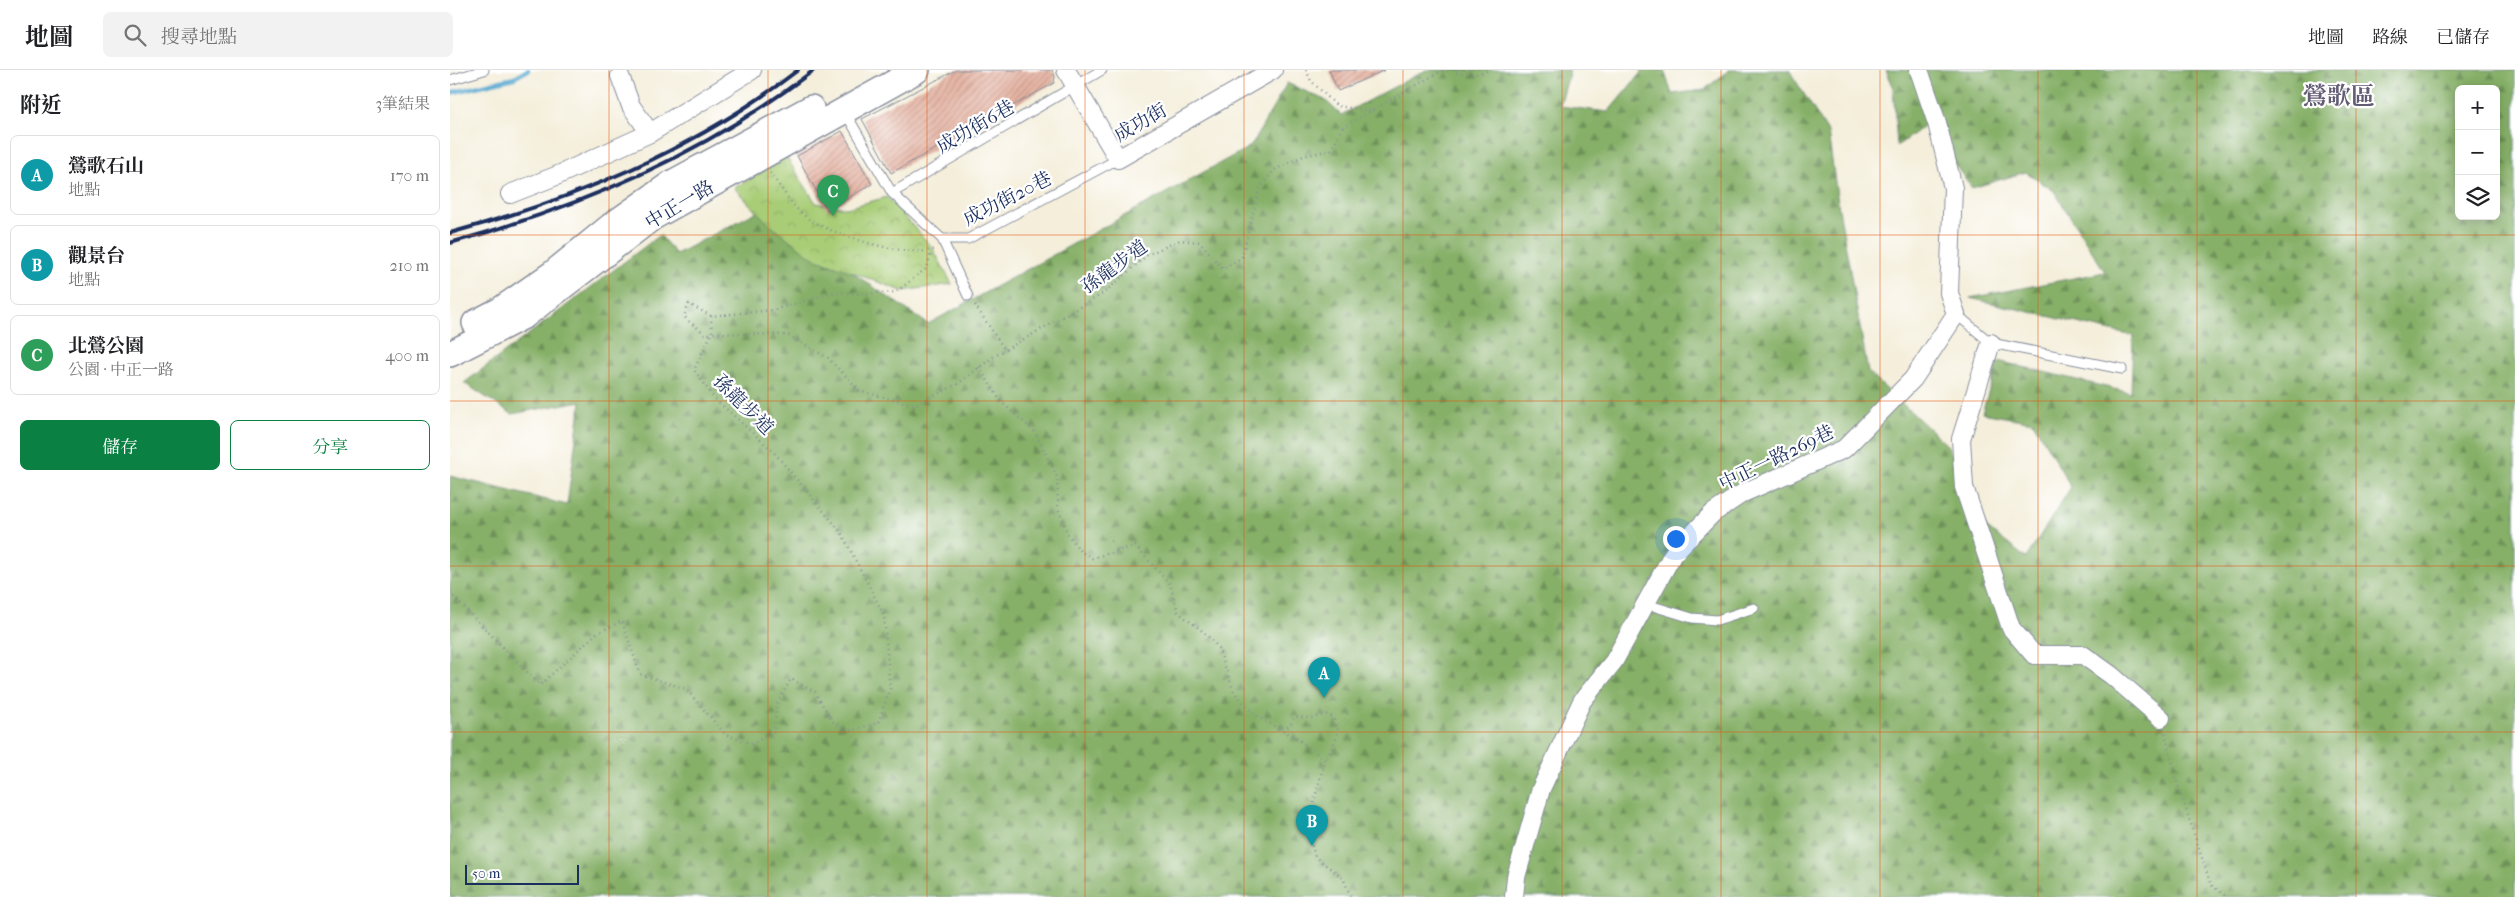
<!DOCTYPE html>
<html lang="zh-TW">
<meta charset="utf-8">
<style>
:root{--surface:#fff;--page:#f2f2f2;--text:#202124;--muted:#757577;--line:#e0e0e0;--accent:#0b8043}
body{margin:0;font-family:"IM FELL French Canon","Noto Serif TC",serif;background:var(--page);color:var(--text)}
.controls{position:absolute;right:15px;top:15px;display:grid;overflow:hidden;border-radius:8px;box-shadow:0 2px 12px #0003}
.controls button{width:45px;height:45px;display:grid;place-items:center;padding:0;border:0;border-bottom:1px solid var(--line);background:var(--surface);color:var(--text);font:25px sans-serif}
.scale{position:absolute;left:15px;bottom:12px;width:114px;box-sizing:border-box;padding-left:5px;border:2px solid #1b2f5e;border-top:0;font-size:14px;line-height:18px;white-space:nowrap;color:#1b2f5e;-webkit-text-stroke:4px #fff;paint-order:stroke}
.you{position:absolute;left:1225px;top:468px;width:18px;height:18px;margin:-12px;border:4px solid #fff;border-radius:50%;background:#1a73e8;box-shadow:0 0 0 8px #1a73e833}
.badge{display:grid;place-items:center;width:32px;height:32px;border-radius:50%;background:var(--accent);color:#fff;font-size:16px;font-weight:700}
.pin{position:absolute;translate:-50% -41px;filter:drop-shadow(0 1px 2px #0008)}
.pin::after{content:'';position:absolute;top:26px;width:18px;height:15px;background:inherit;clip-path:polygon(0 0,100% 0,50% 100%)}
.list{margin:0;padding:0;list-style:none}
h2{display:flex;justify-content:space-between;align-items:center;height:65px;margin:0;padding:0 20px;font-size:21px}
h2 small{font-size:16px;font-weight:400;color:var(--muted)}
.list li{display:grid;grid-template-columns:32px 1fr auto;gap:15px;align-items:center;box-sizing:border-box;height:80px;margin:0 10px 10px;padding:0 10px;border:1px solid var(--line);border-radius:8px}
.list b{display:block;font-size:19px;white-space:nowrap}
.list p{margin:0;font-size:16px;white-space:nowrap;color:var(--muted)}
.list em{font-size:16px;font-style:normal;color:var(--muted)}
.actions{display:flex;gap:10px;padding:15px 20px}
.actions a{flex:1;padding:11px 0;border:1px solid var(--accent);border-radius:8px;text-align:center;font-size:18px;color:var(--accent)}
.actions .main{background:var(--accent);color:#fff}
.icon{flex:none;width:28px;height:28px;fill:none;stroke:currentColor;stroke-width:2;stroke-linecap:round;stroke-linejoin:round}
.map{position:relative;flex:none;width:2065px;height:827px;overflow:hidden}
header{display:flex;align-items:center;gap:30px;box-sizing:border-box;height:70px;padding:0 25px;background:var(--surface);border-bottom:1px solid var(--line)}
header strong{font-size:24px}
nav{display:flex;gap:28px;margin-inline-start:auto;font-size:18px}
.search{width:350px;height:45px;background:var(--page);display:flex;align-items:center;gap:12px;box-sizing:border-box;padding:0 18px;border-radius:8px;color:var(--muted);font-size:19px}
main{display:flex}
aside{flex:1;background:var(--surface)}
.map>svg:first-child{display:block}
</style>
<header>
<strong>地圖</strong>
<div class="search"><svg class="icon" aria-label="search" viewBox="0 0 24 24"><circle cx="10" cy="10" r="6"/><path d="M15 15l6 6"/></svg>搜尋地點</div>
<nav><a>地圖</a><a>路線</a><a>已儲存</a></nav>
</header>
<main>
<aside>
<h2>附近<small>3筆結果</small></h2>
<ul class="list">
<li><span class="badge" style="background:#0f9aa8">A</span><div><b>鶯歌石山</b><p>地點</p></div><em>170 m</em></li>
<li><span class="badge" style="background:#0f9aa8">B</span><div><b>觀景台</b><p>地點</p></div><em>210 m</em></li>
<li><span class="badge" style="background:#2e9e5b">C</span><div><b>北鶯公園</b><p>公園 · 中正一路</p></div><em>400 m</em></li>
</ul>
<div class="actions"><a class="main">儲存</a><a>分享</a></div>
</aside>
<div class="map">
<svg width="2065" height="827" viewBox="0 0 2065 827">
<defs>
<pattern id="forest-firs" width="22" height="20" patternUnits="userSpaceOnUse" patternTransform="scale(1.25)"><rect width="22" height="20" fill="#86b068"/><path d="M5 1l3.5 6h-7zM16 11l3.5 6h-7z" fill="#6d9059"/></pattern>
<pattern id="park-crowns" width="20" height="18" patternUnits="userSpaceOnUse" patternTransform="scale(1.25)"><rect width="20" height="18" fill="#a9cd77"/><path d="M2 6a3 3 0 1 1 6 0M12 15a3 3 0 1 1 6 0" fill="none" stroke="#91b069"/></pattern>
<pattern id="building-hatch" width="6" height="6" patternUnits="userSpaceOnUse" patternTransform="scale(1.25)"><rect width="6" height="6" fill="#e5b09e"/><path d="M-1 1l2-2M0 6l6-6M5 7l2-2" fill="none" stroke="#b99084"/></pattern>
</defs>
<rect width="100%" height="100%" fill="#fff"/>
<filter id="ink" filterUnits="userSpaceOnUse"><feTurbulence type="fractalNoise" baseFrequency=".02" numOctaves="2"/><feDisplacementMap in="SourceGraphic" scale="10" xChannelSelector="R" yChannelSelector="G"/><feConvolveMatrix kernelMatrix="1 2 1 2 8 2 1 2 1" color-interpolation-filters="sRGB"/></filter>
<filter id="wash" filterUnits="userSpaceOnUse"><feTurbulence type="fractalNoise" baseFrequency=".0096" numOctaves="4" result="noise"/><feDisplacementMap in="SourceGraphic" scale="20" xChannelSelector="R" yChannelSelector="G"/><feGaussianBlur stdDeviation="1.12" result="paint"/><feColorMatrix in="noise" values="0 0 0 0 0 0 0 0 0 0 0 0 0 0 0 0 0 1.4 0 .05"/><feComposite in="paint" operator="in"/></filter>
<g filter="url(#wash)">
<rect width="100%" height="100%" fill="#f4eeda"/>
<path fill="url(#forest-firs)" stroke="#507063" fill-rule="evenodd" d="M976,0H1120L1110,36L1158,42L1193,0H1214L1222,24L1254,20L1279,0H1339L1378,62L1388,133L1418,302L1498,376L1536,457L1576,488L1621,417L1583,352L1532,343L1548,291L1681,323L1683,266L1520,228L1655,202L1604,121L1576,102L1522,118L1475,55L1447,76L1443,16L1436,0H2065V827H0V406L117,435L131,331L62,344L14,313L210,165L226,184L310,140L478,254L801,76L837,13L875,30L891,45ZM2009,19H2046V146H2009Z"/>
<path fill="url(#park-crowns)" stroke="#627e6a" d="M337,88L366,133L397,138L437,127L482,177L502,214L452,221L362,187L320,155L284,118Z"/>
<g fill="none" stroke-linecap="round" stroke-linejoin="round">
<path stroke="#55a8d0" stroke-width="4.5" d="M0,23L64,8L78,0"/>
</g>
<g id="blocks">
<path fill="url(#building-hatch)" d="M506,0H602L605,6L604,13L441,103L412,49Z
M879,0H935L888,21Z
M392,61L422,114L377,140L347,86Z"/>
</g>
</g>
<g filter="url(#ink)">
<use href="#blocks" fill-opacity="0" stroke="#888e9c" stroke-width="1"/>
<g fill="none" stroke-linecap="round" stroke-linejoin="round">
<defs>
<path id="lane" d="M0,10L34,0
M395,42L442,123L492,169H518L668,89
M442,123L652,0
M492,169L518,226
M1506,244L1541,273L1672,299
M1196,534L1242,548L1267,550L1304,538"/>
<path id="street" d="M616,0L668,89L823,0
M170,6L181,36L200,63
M60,124L106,106L200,63L302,0
M1541,273L1511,369L1514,417L1561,558L1584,585H1633L1661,605L1711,648
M1064,827L1066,807L1091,719L1132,631L1164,591L1223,484L1263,443L1293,423L1394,379L1463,309L1506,244L1499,223L1503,118L1487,53L1469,0"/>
<path id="secondary" d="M25,253L50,240L102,204L161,156L222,113L361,38
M0,284L74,246L203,147L467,0"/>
</defs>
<use href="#lane" stroke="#888e9c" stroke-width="11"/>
<use href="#street" stroke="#888e9c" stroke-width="20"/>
<use href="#secondary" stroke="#888e9c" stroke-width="28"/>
<path stroke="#888e9c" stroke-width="2.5" stroke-dasharray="1 4" stroke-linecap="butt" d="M856,0L861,11L887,36L922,41
M1007,0L1005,3L1026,4L1040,0
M320,103C332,118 341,136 356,147C379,164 458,189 485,179
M525,235L555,280
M261,246L239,234L234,246C242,256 248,256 255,265L262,263L261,246L323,240L385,222L410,224L446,222L477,198L481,183
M529,297L552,333L585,362L607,407L608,438L617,463L630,481L642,488L685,476L720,514L728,542L755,563L768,577L784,622L799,639L808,647L845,667L875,690L857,758L865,787L893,808L901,827
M661,471L669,480
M0,523L90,615L147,563L172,551L190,604L236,619L275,664L302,674L324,662L327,634L341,609L365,622L382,651L398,661L428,653L440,619L434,545L391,462L322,380L264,328L244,300L262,263L338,265L378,288L410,321L464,335L506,315L543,287L654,223L697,185L730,170L750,172L773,199L792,187L809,120L824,100L853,86L881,80L893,57L993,0
M834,661L841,654L844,647L862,648L878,644C897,659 884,672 875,690
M1715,663L1727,712L1761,815L1777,827"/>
<use href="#lane" stroke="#fff" stroke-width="9"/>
<use href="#street" stroke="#fff" stroke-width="18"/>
<use href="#secondary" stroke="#fff" stroke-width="25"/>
<path stroke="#1b2f5e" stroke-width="4" d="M0,163C125,129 245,80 348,0
M0,173C133,136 253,85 364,0"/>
</g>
</g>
<path fill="none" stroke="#e8590c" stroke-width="1" stroke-opacity="0.55" d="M159,0V827M318,0V827M477,0V827M635,0V827M794,0V827M953,0V827M1112,0V827M1271,0V827M1430,0V827M1588,0V827M1747,0V827M1906,0V827M0,165H2065M0,331H2065M0,496H2065M0,662H2065"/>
<g text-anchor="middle" stroke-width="4.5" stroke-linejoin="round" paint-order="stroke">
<g font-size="19" fill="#1b2f5e" stroke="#fff">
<text transform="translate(690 52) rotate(-30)" y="7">成功街</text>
<text transform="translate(525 56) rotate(-30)" y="7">成功街6巷</text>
<text transform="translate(557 128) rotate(-27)" y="7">成功街20巷</text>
<text transform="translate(229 134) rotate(-31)" y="7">中正一路</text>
<text transform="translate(664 196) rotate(-36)" y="7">孫龍步道</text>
<text transform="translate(294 334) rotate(45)" y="7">孫龍步道</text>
<text transform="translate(1326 387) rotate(-26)" y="7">中正一路269巷</text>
</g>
<g font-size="24" font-weight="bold" fill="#625c74" stroke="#fff">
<text x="1889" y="34">鶯歌區</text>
</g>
</g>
</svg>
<div class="controls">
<button>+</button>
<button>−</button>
<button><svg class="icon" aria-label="layers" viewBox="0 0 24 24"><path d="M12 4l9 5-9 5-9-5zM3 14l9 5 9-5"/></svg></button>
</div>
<div class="scale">50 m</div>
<div class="you"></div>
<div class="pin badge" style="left:874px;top:628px;background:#0f9aa8">A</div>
<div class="pin badge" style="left:862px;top:776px;background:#0f9aa8">B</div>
<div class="pin badge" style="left:383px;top:146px;background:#2e9e5b">C</div>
</div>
</main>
